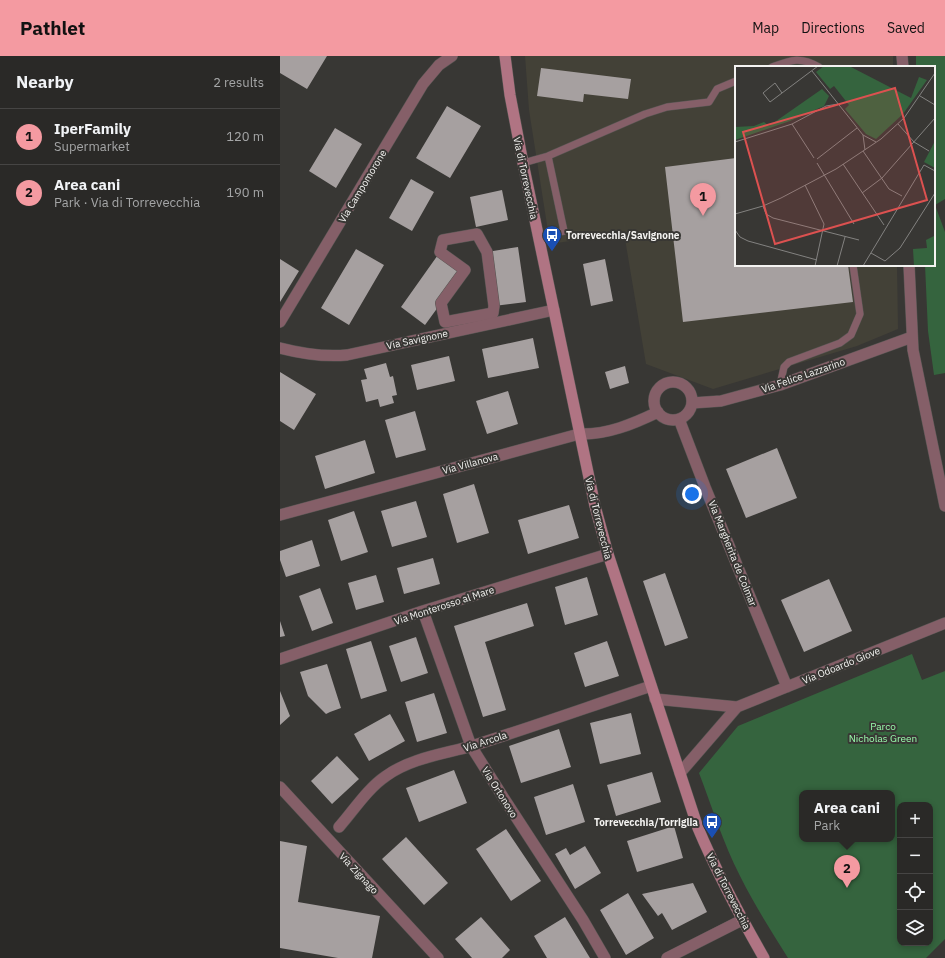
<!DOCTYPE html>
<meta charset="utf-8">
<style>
:root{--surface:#2a2927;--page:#363533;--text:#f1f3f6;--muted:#a5a6a7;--line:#464544;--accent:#f49aa1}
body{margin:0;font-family:"IBM Plex Sans",sans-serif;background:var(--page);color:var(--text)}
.controls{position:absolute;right:12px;bottom:12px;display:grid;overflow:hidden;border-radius:8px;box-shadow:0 2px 6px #0003}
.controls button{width:36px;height:36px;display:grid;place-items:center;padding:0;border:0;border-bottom:1px solid var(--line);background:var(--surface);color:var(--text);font:20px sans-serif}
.you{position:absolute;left:412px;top:438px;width:14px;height:14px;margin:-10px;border:3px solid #fff;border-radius:50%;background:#1a73e8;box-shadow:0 0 0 6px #1a73e833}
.badge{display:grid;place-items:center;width:26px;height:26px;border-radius:50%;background:var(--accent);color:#111;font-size:13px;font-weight:700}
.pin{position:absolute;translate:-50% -33px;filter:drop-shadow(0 1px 2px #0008)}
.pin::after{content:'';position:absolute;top:21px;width:14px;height:12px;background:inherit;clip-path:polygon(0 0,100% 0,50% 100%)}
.popup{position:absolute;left:519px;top:734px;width:96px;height:52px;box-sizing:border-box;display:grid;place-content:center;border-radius:8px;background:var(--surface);filter:drop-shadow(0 1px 3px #0005);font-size:13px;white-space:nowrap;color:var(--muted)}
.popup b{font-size:15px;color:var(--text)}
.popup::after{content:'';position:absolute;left:50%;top:100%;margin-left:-8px;border:8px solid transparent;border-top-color:var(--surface)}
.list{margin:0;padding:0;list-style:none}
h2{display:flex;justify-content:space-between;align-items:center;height:52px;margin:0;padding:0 16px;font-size:17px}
h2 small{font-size:13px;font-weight:400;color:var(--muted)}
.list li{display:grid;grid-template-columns:26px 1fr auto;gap:12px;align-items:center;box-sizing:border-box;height:56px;padding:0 16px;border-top:1px solid var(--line)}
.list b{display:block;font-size:15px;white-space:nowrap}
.list p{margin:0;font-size:13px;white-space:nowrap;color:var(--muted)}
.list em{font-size:13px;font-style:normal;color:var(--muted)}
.icon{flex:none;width:22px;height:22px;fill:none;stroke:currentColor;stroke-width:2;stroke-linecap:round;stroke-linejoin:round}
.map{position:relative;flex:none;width:665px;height:902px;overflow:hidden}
header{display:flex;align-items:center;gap:24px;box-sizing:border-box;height:56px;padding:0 20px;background:var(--accent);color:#111}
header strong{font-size:19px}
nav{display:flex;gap:22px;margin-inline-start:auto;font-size:14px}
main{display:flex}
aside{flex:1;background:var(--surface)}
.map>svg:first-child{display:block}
</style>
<header>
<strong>Pathlet</strong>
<nav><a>Map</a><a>Directions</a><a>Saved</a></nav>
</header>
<main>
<aside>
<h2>Nearby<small>2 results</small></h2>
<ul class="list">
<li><span class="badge">1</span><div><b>IperFamily</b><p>Supermarket</p></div><em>120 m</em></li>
<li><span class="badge">2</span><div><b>Area cani</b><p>Park · Via di Torrevecchia</p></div><em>190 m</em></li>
</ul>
</aside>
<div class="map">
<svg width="665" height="902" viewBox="0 0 665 902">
<rect width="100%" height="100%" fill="#383734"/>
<path fill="#434137" d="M245,0H613V11H456V209H617L618,273L577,290L433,333L366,308L344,177L270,188L249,54Z"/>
<path fill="#35643e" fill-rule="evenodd" d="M636,0H665V143L655,149L665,176V317L654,319L648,275L645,209H654V11H636Z
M632,598L642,624L665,615V883L646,902H508C491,875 474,848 460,820C443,787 432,751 419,717L458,670ZM522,737H612V783H522ZM620,749H650V887H620Z"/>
<path fill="#a6a0a0" d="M0,0H47L27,33L0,17Z
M261,12L351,23L348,43L304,38L303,46L257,40Z
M167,50L201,70L170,122L136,102Z
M55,72L82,88L56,132L29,115Z
M456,102V209H568L573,246L403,266L385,111Z
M131,123L154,136L132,175L109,162Z
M222,134L228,164L196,171L190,141Z
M238,191L246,246L214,250L207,196Z
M76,193L104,209L69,269L41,252Z
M160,196L185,214L145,269L121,251Z
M0,203L19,215L0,246Z
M325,203L333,245L311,250L303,208Z
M253,282L259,312L208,322L202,293Z
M169,300L175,325L137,334L131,309Z
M106,307L110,321L113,320L117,339L112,340L114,347L100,351L98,343L86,346L81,324L87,323L84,313Z
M345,310L349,327L330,333L325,316Z
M0,316L36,338L14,374L0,365Z
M228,335L238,368L207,378L196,345Z
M135,355L146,394L116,402L105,364Z
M85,384L95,417L45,433L35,400Z
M497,392L517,442L466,462L446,413Z
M194,428L209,477L177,487L163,438Z
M136,445L147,481L112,491L101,455Z
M289,449L299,482L248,498L238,464Z
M74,455L88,496L61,505L48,464Z
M32,484L40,510L6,521L0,504V495Z
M153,502L160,528L124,538L117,512Z
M385,517L408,582L385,590L363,525Z
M96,519L104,546L76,554L68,527Z
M307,521L318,559L285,569L275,531Z
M549,523L572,575L524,596L501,544Z
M40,532L53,567L32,575L19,540Z
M247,547L254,570L205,586L226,654L203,661L174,570Z
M0,565L5,580L0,581Z
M136,581L148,617L121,626L109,590Z
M91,585L107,635L81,643L66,593Z
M327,585L339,620L305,631L294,597Z
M47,608L61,652L50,656L46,658L28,640L20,616Z
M0,635L10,660L0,669Z
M154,637L167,677L137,686L125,646Z
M351,657L361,698L320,708L310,667Z
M110,658L125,685L89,705L74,678Z
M279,673L291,711L241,727L229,690Z
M57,700L79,723L52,748L31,725Z
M174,714L187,747L139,766L126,732Z
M372,716L381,746L336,760L327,729Z
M293,728L305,766L266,779L254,741Z
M394,770L403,802L357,816L347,785Z
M226,773L261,825L231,845L196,793Z
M126,781L168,827L144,849L102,803Z
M0,785L27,790L18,846L100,860L92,902H58L0,892Z
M305,790L321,817L295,833L275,798L286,792L290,799Z
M413,827L427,856L392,874L382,857L378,860L362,838Z
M348,837L374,882L346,899L320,854Z
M201,861L230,894L222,902H192L175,883Z
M285,861L310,902H267L254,880Z"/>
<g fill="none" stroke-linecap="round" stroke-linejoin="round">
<defs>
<path id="service" d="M492,11C511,4 520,0 539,11
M243,107L268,100L365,58L387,51L429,46L437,33L456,25
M259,181L284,175L268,100
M500,329L504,311L509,306L560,287L571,279L580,258L573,209"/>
<path id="pedestrian" d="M197,178L207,196L214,250L213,257L165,266L161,247L185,214L160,196L163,184Z"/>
<path id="minor" d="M622,0L623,11
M629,209L633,294L665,450
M0,266L143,28L159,9L172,0
M0,292C23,298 44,301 67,299L274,254
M374 345a19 19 0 1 1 38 0a19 19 0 1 1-38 0Z
M412,347L441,345L500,329L632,281
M399,363L425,431L507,631
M0,459L299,378C327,379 353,368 378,356
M143,555L191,690L223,741L303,864L325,902
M0,603L143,555L328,498
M375,643L457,651
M400,717L457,651L665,567
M0,731L158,902
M59,771C74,754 87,733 106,720C131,702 164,698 192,690C252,671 311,650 371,630
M387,902L462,864"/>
<path id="secondary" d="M225,0L230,39L243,107L315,450L328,498L418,772C437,817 460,860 484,902"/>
</defs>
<use href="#service" stroke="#565552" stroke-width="8"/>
<use href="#pedestrian" stroke="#565552" stroke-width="12"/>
<use href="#minor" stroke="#565552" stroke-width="12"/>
<use href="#secondary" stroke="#565552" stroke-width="12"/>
<use href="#service" stroke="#855f68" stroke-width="7"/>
<use href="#pedestrian" stroke="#855f68" stroke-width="11"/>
<use href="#minor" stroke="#855f68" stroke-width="11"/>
<use href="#secondary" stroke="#b07483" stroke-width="11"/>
</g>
<defs>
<symbol id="bus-pin" viewBox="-11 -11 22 30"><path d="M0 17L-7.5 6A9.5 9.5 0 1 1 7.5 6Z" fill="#1a4fb4" stroke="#383734"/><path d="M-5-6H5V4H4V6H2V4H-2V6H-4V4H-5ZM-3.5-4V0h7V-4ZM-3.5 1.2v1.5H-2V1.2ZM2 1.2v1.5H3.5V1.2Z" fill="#fff"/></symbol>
</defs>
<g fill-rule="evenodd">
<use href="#bus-pin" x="261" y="168" width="22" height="30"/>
<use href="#bus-pin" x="421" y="755" width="22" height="30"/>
</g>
<g text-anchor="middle" stroke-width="4" stroke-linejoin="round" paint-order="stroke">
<g font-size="10" fill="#f4f3f1" stroke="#383734">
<text transform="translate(246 122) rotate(78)" y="4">Via di Torrevecchia</text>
<text transform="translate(82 130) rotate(-59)" y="4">Via Campomorone</text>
<text transform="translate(137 283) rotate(-12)" y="4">Via Savignone</text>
<text transform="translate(523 319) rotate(-19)" y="4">Via Felice Lazzarino</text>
<text transform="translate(190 407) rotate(-15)" y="4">Via Villanova</text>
<text transform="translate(319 462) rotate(76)" y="4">Via di Torrevecchia</text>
<text transform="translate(453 497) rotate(68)" y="4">Via Margherita de Colmar</text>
<text transform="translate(164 549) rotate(-18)" y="4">Via Monterosso al Mare</text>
<text transform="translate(561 609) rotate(-22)" y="4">Via Odoardo Giove</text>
<text transform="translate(205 685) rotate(-18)" y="4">Via Arcola</text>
<text transform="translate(220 736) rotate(58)" y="4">Via Ortonovo</text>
<text transform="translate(79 817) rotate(47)" y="4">Via Zignago</text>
<text transform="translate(449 835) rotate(63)" y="4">Via di Torrevecchia</text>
</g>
<g font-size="10" font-weight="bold" fill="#f4f3f1" stroke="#383734" text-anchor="start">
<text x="286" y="183">Torrevecchia/Savignone</text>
<text x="418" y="770" text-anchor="end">Torrevecchia/Torriglia</text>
</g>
<g font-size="10" fill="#9afdad" stroke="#383734">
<text x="603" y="674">Parco<tspan x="603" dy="12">Nicholas Green</tspan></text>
</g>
</g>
<g transform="translate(455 10)">
<rect width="200" height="200" fill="#383734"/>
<path d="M89,0H114L176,32L184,11L192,14L168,48L141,73L131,68L110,43L114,39L99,20L95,23L81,6ZM87,23L94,30L89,40L55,55L0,74V61L19,60L29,56L34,60ZM200,75V102L189,96ZM200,159V200H179L178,183L192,182L191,174L199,170Z" fill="#35643e"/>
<path fill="none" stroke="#838280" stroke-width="1" d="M77,5L128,69L141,76M47,27L40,17L28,27L35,36L83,0M185,30L200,39M57,58L79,92M163,58L179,76L194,85M128,69L130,84M0,76L57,58L91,40L103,38M128,85L154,123L167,130M82,93L122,62M82,97L119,158M108,98L149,159M70,119L89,158L80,200M127,127L147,112L200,52M28,140L31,148L38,152L124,174M0,148L28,140L46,132L101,103L146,73L169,52L200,7M0,164L5,171L13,175L82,194M136,187L150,195M150,195L165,182L200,127M102,200L110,171M128,200L189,99L200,105"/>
<path fill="#dc5150" fill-opacity="0.15" stroke="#dc5150" stroke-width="2" d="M160,22L192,134L40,178L8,66Z"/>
<rect width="200" height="200" fill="none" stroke="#f4f3f1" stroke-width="2"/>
</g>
</svg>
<div class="controls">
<button>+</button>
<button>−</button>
<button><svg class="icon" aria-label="locate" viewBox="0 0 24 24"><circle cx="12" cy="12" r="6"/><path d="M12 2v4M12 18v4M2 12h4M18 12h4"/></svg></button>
<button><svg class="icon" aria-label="layers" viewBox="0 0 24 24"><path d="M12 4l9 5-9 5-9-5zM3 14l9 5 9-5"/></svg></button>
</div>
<div class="you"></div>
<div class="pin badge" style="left:423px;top:160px">1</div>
<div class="pin badge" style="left:567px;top:832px">2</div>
<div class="popup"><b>Area cani</b>Park</div>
</div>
</main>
